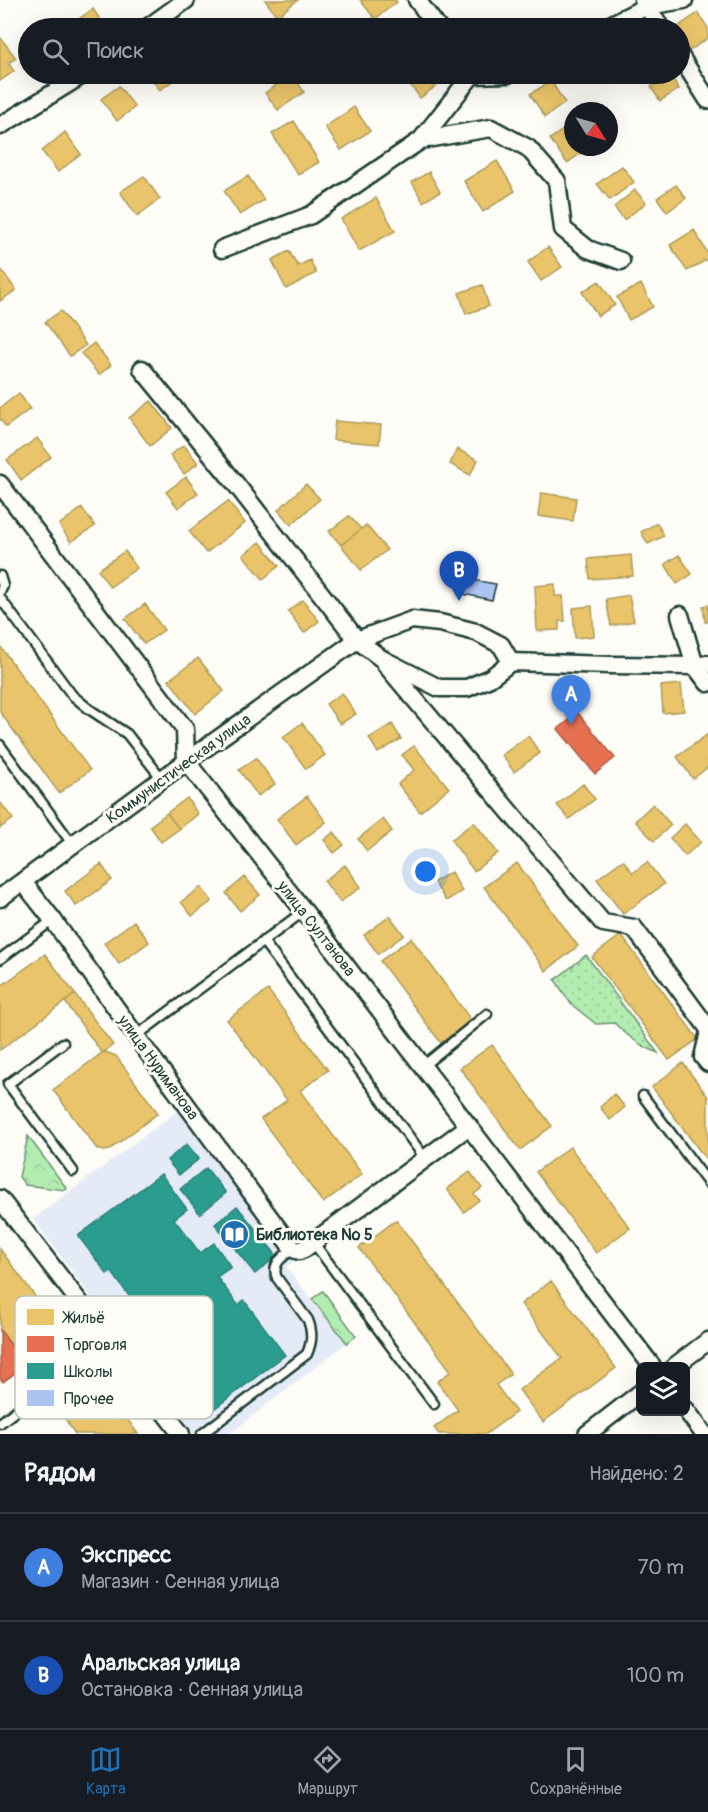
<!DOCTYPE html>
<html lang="ru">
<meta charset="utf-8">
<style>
:root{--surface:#171b24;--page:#20242c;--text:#f1f3f6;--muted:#9ea1a6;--line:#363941;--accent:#1f6fb2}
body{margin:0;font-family:Pangolin,sans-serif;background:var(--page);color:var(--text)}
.controls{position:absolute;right:18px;bottom:18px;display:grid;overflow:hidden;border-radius:9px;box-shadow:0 6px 24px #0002}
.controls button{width:54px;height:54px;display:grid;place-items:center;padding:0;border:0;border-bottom:2px solid var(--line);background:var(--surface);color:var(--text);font:30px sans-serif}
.compass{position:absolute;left:564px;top:102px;width:54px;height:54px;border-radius:50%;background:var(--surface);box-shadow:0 6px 24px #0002;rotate:127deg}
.you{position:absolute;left:426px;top:872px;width:21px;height:21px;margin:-15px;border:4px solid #fff;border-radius:50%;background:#1a73e8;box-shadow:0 0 0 9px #1a73e833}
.badge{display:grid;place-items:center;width:39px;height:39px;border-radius:50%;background:var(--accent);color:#fff;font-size:20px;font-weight:700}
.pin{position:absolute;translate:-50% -50px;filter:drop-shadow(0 2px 3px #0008)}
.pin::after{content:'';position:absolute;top:32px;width:21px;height:18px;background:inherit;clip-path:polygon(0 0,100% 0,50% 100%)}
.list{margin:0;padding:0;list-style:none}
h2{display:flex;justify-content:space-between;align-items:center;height:78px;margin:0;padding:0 24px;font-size:26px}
h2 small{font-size:20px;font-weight:400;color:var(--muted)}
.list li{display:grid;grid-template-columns:39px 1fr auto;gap:18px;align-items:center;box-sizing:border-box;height:108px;padding:0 24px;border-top:2px solid var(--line)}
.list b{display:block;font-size:22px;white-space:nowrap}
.list p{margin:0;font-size:20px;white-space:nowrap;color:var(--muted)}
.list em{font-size:20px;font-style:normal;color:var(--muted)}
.icon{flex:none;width:33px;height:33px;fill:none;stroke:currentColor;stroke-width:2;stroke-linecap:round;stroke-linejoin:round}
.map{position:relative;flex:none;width:708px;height:1434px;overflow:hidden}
.search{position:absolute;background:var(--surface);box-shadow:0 6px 24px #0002;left:18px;right:18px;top:18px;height:66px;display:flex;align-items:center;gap:15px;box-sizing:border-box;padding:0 21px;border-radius:33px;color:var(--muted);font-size:22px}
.sheet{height:294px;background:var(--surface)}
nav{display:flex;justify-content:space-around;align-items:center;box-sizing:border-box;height:84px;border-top:2px solid var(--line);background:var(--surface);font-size:16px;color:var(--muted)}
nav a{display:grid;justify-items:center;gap:3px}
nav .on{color:var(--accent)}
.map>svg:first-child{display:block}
</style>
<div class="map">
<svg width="708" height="1434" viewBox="0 0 708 1434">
<defs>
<pattern id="grass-dots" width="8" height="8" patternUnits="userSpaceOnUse" patternTransform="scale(1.5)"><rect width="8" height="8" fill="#b3ecb0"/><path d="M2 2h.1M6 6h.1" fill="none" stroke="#9acb98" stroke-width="1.8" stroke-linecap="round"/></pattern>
<pattern id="forest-crowns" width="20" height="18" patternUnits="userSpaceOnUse" patternTransform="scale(1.5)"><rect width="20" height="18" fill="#b3ecb0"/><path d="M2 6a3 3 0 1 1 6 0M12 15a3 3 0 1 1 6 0" fill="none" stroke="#9acb98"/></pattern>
</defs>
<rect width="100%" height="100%" fill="#fdfcf7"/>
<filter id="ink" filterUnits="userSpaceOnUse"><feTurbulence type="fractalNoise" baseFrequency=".0167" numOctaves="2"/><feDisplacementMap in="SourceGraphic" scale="12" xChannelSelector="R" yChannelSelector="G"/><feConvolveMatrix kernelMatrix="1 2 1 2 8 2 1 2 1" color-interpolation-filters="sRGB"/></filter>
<g filter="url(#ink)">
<path fill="#e5ebf6" d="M179,1110L293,1262L286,1267L347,1343L229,1434H194L33,1219Z"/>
<path fill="url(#grass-dots)" stroke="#699472" stroke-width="1.5" d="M586,955L658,1053C640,1046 628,1036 614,1023L596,1024L571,1004L555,980Z"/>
<path fill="url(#forest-crowns)" stroke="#699472" stroke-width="1.5" d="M28,1136L67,1189L65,1190L25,1185L19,1177Z
M323,1291L356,1336L347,1343L312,1299Z"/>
<path fill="#e9c46a" stroke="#ac9c5a" stroke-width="1.5" d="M265,0H298L277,16Z
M360,0H395L397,2L375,19Z
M93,9L104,25L99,28H66Z
M698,13L708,28V38L689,51L680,36V28H676Z
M393,23L398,28H385Z
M0,37L16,58L8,63L14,71L0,81Z
M147,74H182L160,90Z
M292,74L304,92L278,110L265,93Z
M407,74H439L444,80L420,98L404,76Z
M670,75L679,89L660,101L651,87Z
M551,81L565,103L545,117L530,94Z
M119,86L135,107L117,121L101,99Z
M354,107L370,131L341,150L325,127Z
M294,121L319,162L298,175L272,134Z
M573,123V147H590L567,163L550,139Z
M65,132L81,154L58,172L42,151Z
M497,161L515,191L483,212L464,181Z
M622,166L634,182L610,200L597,184Z
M429,172L440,192L423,202L412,182Z
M144,176L160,199L137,216L120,192Z
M248,176L264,200L240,215L224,191Z
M676,185L686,198L667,212L657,198Z
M635,190L646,203L624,220L614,207Z
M376,198L395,231L359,251L341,219Z
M694,230L708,254V259L687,271L670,245Z
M548,247L562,267L541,281L528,262Z
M289,251L298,266L310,260L316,273L286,289L272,260Z
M0,268L16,290L0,301Z
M599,281L615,305L598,316L582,292Z
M641,284L653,307L629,320L617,297Z
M482,285L489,306L466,314L459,293Z
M61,311L86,345L70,356L45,322Z
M94,343L111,365L99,375L81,353Z
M19,393L30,409L6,427L0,419V408Z
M151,401L172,428L150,446L129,418Z
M335,421L381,425L379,444L333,440Z
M37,438L51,457L21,480L7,460Z
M184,445L198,463L184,474L170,455Z
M457,449L478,460L470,475L450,464Z
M186,477L198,493L178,508L166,492Z
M306,484L320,499L291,525L278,510Z
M541,493L576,498L573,521L538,516Z
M228,501L245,523L206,553L189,531Z
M82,508L95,526L71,542L59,525Z
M349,516L361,529L341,545L329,531Z
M657,523L664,536L648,544L641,532Z
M366,525L387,550L361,570L341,545Z
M260,542L279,566L263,579L243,555Z
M125,551L137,568L110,587L98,570Z
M631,555L633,576L590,579L588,559Z
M679,555L692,574L677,584L665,564Z
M555,584V596H563L565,621H559V630L537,631L535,586Z
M629,595L634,621L611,626L606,599Z
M303,600L319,621L304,633L288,611Z
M145,604L164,630L144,644L125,619Z
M708,605V622H705L703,606Z
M592,606L594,636L575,638L573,608Z
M0,646L90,770L59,793L0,712Z
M198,658L224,691L195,714L169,680Z
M681,684L684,711L663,713L661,686Z
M342,693L356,714L340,724L326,704Z
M302,723L325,755L306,769L283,737Z
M392,724L401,739L378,753L369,738Z
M708,734V767L693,779L677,757Z
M528,736L540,753L514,772L502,755Z
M414,746L449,788L420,812L398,784L414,770L402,755Z
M256,758L275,784L258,796L239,770Z
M583,784L595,799L569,819L557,805Z
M307,796L326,822L296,845L277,819Z
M187,798L198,814L179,829L167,813Z
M0,802L13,819L0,828Z
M653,804L671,825L654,841L635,821Z
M167,813L179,829L161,842L150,826Z
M383,819L392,831L367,851L358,839Z
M474,822L498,853L474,871L451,840Z
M685,824L701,842L685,856L670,838Z
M334,832L344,845L334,853L324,840Z
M623,860L633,873L647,862L664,884L623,914L597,879Z
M517,863L578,946L546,971L484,887Z
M101,864L112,880L76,906L65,891Z
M345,865L361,887L340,902L324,881Z
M451,872L462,891L446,901L434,882Z
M245,877L260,895L240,911L226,893Z
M201,887L212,901L192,916L181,902Z
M390,916L404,935L378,954L364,935Z
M134,921L149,942L119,964L104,943Z
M621,935L698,1039L669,1060L592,957Z
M411,938L471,1020L441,1043L380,961Z
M45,954L75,994L0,1050V987Z
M268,990L328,1070L300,1091L362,1174L323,1203L261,1119L287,1100L227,1020Z
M75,994L113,1045L102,1053L65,1002Z
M492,1045L552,1126L520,1150L460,1068Z
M106,1052L116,1056L158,1113L109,1150L104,1151L97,1149L53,1090L102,1053Z
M683,1063L708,1097V1162L652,1087Z
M614,1094L625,1107L610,1120L600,1107Z
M570,1147L630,1228L596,1253L536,1172Z
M470,1172L482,1188L474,1194L479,1200L464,1212L447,1189Z
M396,1220L511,1374L496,1385L516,1412L486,1434H439L434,1428L458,1410L437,1382L451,1371L359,1248Z
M0,1249L72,1346L33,1375L0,1330Z
M551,1281L616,1368L543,1422L519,1390L562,1358L521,1304Z
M94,1374L130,1423L138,1434H75L55,1403Z"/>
<path fill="#e76f51" stroke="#ab6048" stroke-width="1.5" d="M578,713L615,758L595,774L558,729Z
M0,1330L26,1365L3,1382L0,1378Z"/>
<path fill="#2a9d8f" stroke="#278074" stroke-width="1.5" d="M187,1144L199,1159L179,1175L167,1160Z
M206,1168L226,1193L200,1214L180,1189Z
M161,1174L187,1209L174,1219L200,1253L214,1243L231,1267L217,1277L238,1305L244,1300L285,1355L206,1415L163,1358L199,1331L179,1303L150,1325L111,1271L107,1274L78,1236Z
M237,1206L277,1256L255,1274L215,1224Z"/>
<path fill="#acc4f2" stroke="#1f3d34" stroke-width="1.5" d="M466,579L496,584L492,600L463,594Z"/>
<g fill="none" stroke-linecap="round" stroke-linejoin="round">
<defs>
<path id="lane" d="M0,576L3,586L0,592
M0,598L72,695L89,709L127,734L162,779
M0,745L73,845
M263,941L425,1158
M0,959L53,920
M136,1036L304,911
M63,1043L8,1084L73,1171
M423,1066L487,1014
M643,1096L708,1183
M313,1242L434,1404
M0,1423L108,1340
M202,1434L307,1354C312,1342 313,1333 308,1320L277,1278C271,1264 282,1257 293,1249"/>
<path id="street" d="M417,0L438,28
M643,0L661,28
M147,28L186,0
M604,28L647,6L684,0
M680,56L708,100
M472,75L508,74
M0,126L84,74
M421,140L472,75L470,74
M222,249L311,215L421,140L491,128L528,148L557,181L563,229L588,249L621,261
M0,484L185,729L186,761L304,911L652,1366
M680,615L695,666L708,683
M511,662L501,645L476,632L440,623L412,620L357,640L382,659L439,688H467L490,678L511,662L610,665L695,666L708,664
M386,665L603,923L634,928L708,1028
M23,882L53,920L146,1050L293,1249L299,1251L304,1249L469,1126
M0,898L162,779L357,640L235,483L142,369
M708,1036L703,1057L708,1063
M0,1199L181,1434
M675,1366L708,1341
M686,1410L704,1434
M587,1434L640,1393"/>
</defs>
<use href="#lane" stroke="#1f3d34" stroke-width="13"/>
<use href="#street" stroke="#1f3d34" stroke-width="21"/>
<use href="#lane" stroke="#fdfcf7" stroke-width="8"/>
<use href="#street" stroke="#fdfcf7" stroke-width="16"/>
</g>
</g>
<defs>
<symbol id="library-disc" viewBox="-11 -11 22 22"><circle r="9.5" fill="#1f6fb2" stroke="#fdfcf7"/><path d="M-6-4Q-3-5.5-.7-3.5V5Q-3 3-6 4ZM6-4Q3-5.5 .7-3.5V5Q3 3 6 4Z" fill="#fff"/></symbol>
</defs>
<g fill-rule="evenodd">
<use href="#library-disc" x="218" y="1218" width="33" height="33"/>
</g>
<g text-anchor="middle" stroke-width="6" stroke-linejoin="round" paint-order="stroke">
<g font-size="16" fill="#1f3d34" stroke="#fdfcf7">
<text transform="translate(178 768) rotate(-36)" y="6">Коммунистическая улица</text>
<text transform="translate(317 928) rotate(52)" y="6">улица Султанова</text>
<text transform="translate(159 1067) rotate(54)" y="6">улица Нуриманова</text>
</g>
<g font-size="16" font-weight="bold" fill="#1f3d34" stroke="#fdfcf7" text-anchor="start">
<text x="256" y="1240">Библиотека № 5</text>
</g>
</g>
<rect x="15" y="1296" width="198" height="123" rx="9" fill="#fdfcf7" stroke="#bac3bc" stroke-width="1.5"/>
<rect x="27" y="1309" width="27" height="16" fill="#e9c46a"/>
<rect x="27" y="1336" width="27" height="16" fill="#e76f51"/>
<rect x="27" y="1363" width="27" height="16" fill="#2a9d8f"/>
<rect x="27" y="1390" width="27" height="16" fill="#acc4f2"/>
<g font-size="16" fill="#1f3d34">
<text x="64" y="1323">Жильё</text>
<text x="64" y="1350">Торговля</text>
<text x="64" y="1377">Школы</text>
<text x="64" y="1404">Прочее</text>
</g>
</svg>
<div class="controls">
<button><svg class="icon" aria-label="layers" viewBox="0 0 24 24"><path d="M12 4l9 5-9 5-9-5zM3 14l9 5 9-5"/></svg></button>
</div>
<svg class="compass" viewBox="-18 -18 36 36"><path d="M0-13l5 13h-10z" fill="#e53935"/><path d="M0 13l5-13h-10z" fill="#9ea1a6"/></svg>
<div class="you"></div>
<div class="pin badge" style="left:571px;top:725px;background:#3f7fe0">A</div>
<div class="pin badge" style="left:459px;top:601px;background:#1a4fb4">B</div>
<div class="search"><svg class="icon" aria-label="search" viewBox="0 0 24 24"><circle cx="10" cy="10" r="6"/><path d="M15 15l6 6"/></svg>Поиск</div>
</div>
<section class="sheet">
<h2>Рядом<small>Найдено: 2</small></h2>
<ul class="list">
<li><span class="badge" style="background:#3f7fe0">A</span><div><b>Экспресс</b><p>Магазин · Сенная улица</p></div><em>70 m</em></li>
<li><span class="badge" style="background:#1a4fb4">B</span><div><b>Аральская улица</b><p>Остановка · Сенная улица</p></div><em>100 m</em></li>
</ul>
</section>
<nav>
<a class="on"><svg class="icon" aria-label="map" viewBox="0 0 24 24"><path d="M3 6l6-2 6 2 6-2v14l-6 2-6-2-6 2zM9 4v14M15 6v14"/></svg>Карта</a>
<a><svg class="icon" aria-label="directions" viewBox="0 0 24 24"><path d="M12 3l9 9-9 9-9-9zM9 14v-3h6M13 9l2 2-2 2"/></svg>Маршрут</a>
<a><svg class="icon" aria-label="saved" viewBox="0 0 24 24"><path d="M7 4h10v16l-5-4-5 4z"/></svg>Сохранённые</a>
</nav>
